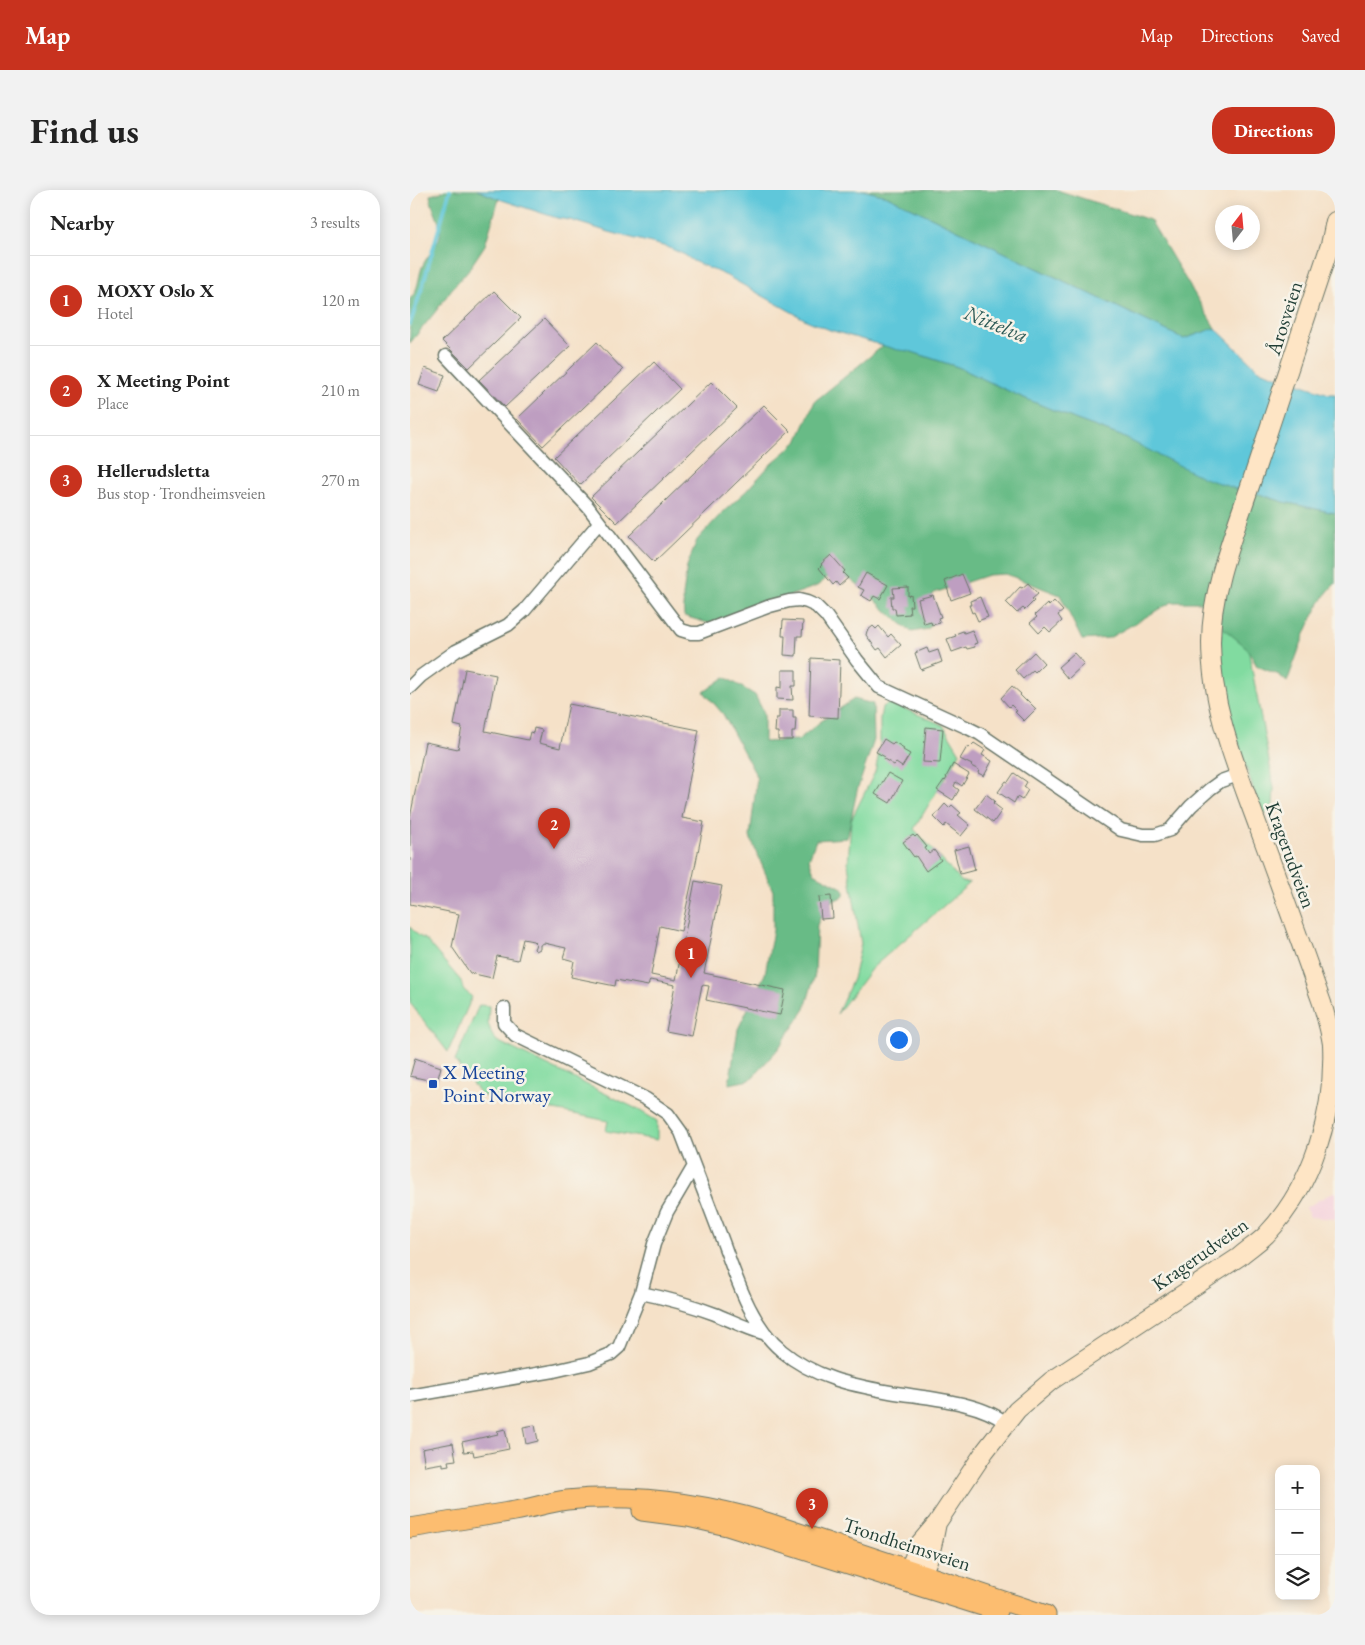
<!DOCTYPE html>
<meta charset="utf-8">
<style>
:root{--surface:#fff;--page:#f2f2f2;--text:#222;--muted:#767676;--line:#e0e0e0;--accent:#c8321e}
body{margin:0;font-family:"EB Garamond",serif;background:var(--page);color:var(--text)}
.controls{position:absolute;right:15px;bottom:15px;display:grid;overflow:hidden;border-radius:10px;box-shadow:0 2px 12px #0003}
.controls button{width:45px;height:45px;display:grid;place-items:center;padding:0;border:0;border-bottom:1px solid var(--line);background:var(--surface);color:var(--text);font:25px sans-serif}
.compass{position:absolute;left:805px;top:15px;width:45px;height:45px;border-radius:50%;background:var(--surface);box-shadow:0 2px 12px #0003;rotate:16deg}
.you{position:absolute;left:488px;top:849px;width:18px;height:18px;margin:-12px;border:4px solid #fff;border-radius:50%;background:#1a73e8;box-shadow:0 0 0 8px #1a73e833}
.badge{display:grid;place-items:center;width:32px;height:32px;border-radius:50%;background:var(--accent);color:#fff;font-size:16px;font-weight:700}
.pin{position:absolute;translate:-50% -41px;filter:drop-shadow(0 1px 2px #0008)}
.pin::after{content:'';position:absolute;top:26px;width:18px;height:15px;background:inherit;clip-path:polygon(0 0,100% 0,50% 100%)}
.list{margin:0;padding:0;list-style:none}
h2{display:flex;justify-content:space-between;align-items:center;height:65px;margin:0;padding:0 20px;font-size:21px}
h2 small{font-size:16px;font-weight:400;color:var(--muted)}
.list li{display:grid;grid-template-columns:32px 1fr auto;gap:15px;align-items:center;box-sizing:border-box;height:90px;padding:0 20px;border-top:1px solid var(--line)}
.list b{display:block;font-size:19px;white-space:nowrap}
.list p{margin:0;font-size:16px;white-space:nowrap;color:var(--muted)}
.list em{font-size:16px;font-style:normal;color:var(--muted)}
.icon{flex:none;width:28px;height:28px;fill:none;stroke:currentColor;stroke-width:2;stroke-linecap:round;stroke-linejoin:round}
.map{position:relative;flex:none;width:925px;height:1425px;overflow:hidden;border-radius:20px}
header{display:flex;align-items:center;gap:30px;box-sizing:border-box;height:70px;padding:0 25px;background:var(--accent);color:#fff}
header strong{font-size:24px}
nav{display:flex;gap:28px;margin-inline-start:auto;font-size:18px}
.intro{display:flex;align-items:center;justify-content:space-between;box-sizing:border-box;height:120px;padding:0 30px}
h1{margin:0;font-size:35px}
.button{padding:12px 22px;border-radius:20px;background:var(--accent);color:#fff;font-size:18px;font-weight:700}
main{display:flex;gap:30px;padding:0 30px}
aside{flex:1;background:var(--surface);border-radius:20px;box-shadow:0 2px 12px #0003}
.map>svg:first-child{display:block}
</style>
<header>
<strong>Map</strong>
<nav><a>Map</a><a>Directions</a><a>Saved</a></nav>
</header>
<div class="intro"><h1>Find us</h1><a class="button">Directions</a></div>
<main>
<aside>
<h2>Nearby<small>3 results</small></h2>
<ul class="list">
<li><span class="badge">1</span><div><b>MOXY Oslo X</b><p>Hotel</p></div><em>120 m</em></li>
<li><span class="badge">2</span><div><b>X Meeting Point</b><p>Place</p></div><em>210 m</em></li>
<li><span class="badge">3</span><div><b>Hellerudsletta</b><p>Bus stop · Trondheimsveien</p></div><em>270 m</em></li>
</ul>
</aside>
<div class="map">
<svg width="925" height="1425" viewBox="0 0 925 1425">
<rect width="100%" height="100%" fill="#f7f3e8"/>
<filter id="ink" filterUnits="userSpaceOnUse"><feTurbulence type="fractalNoise" baseFrequency=".02" numOctaves="2"/><feDisplacementMap in="SourceGraphic" scale="10" xChannelSelector="R" yChannelSelector="G"/><feConvolveMatrix kernelMatrix="1 2 1 2 8 2 1 2 1" color-interpolation-filters="sRGB"/></filter>
<filter id="wash" filterUnits="userSpaceOnUse"><feTurbulence type="fractalNoise" baseFrequency=".0096" numOctaves="4" result="noise"/><feDisplacementMap in="SourceGraphic" scale="20" xChannelSelector="R" yChannelSelector="G"/><feGaussianBlur stdDeviation="1.12" result="paint"/><feColorMatrix in="noise" values="0 0 0 0 0 0 0 0 0 0 0 0 0 0 0 0 0 1.4 0 .05"/><feComposite in="paint" operator="in"/></filter>
<g filter="url(#wash)">
<rect width="100%" height="100%" fill="#f5e1c8"/>
<path fill="#f5cfdb" d="M925,1001V1029L900,1027L895,1018Z"/>
<path fill="#81dba0" stroke="#508c6a" d="M825,388L864,598L863,615L857,623H851L819,525L810,455L814,418Z
M481,513L533,535L550,563L504,639L552,692L560,693L462,778L427,824L443,789L451,754L438,674L441,630L465,582L470,558V529L472,517Z
M0,737L9,746L16,750L51,791L53,799L62,807L38,862L0,813Z
M69,815L79,816L78,833L82,845L87,851L227,919L247,931V950L196,941L198,931L71,905L45,871Z"/>
<path fill="#68bb86" stroke="#447c5d" d="M35,0H67L89,9L75,55L59,79L41,100L26,121L0,153V109C9,100 8,88 12,77C16,67 28,55 30,46C32,31 21,19 20,5L29,3Z
M452,0H647L740,30L805,138L774,149L477,6Z
M474,155L499,161L548,177L607,205L667,230L711,246L846,303L874,312L925,323V394C903,414 888,463 877,492L869,485L847,476L836,457L813,438L803,420L790,412H762L699,448L672,450L650,405L596,384L578,385L524,403L519,412L522,432L518,439L502,442L484,428L463,408L440,389L419,386L407,396L301,434L274,426L273,406L277,376L287,350L309,326L336,301L362,273L387,252L405,211Z
M315,487L345,505L354,523V552L388,550L410,532L444,509L463,514L464,550L447,601L437,648L406,650L399,669L404,683L434,699V706L416,714L407,735L405,784L395,819L368,859L340,890L319,894L328,839L355,784L363,740V701L340,647L347,587L313,524L294,502Z"/>
<path fill="#5ec7da" stroke="#3e8287" d="M67,0H452L477,6L774,149L805,138L849,180L919,204H925V323L874,312L846,303L835,302L794,288L711,246L667,230L607,205L548,177L499,161L488,160L420,140L396,130L317,86L283,71L275,65L257,57L199,42L160,30L147,28L89,9Z"/>
<g fill="none" stroke-linecap="round" stroke-linejoin="round">
<path stroke="#5ec7da" stroke-width="4" d="M0,134L11,101L40,0"/>
</g>
<g id="blocks">
<path fill="#be9ec1" d="M84,101L111,128L59,178L32,151Z
M134,129L160,156L95,217L69,190Z
M187,152L213,180L133,256L107,229Z
M244,172L270,199L170,295L144,267Z
M15,178L35,185L29,202L9,195Z
M301,192L327,218L207,333L181,307Z
M354,215L380,241L244,372L219,346Z
M421,365L435,381L433,383L438,388L429,396L426,392L423,395L409,378L412,375L411,374Z
M456,383L478,395L470,409L464,406L461,411L451,405L454,400L448,397Z
M552,384L560,403L541,410L535,391Z
M618,393L628,404L622,409L624,411L615,420L613,418L607,423L596,412L610,397L612,398Z
M498,397V406L501,405L502,416H499L500,424L486,425L485,418H482L481,407H484L483,398Z
M523,405L531,427L528,428L530,433L522,435L521,432L514,434L508,409Z
M570,407L578,427L568,431L564,422L562,423L559,415H561L560,411Z
M644,411L653,421L648,425L652,431L640,442L635,437L629,443L620,433L627,427L625,425L637,414L639,416Z
M373,430L393,431L392,446H387L386,466L374,465L375,446H372Z
M463,436L466,439L469,436L478,447L481,444L491,455L477,467L470,458L467,460L456,445L457,441Z
M562,440L567,453L564,454L565,457L557,459L556,457L542,462L537,449L546,446L545,444L553,441L554,443Z
M517,458L519,463L528,460L532,472L511,480L505,463Z
M624,462L634,473L625,482L623,480L613,489L605,480Z
M664,463L674,474L658,489L648,477Z
M401,468L430,470L428,528L399,526Z
M55,479L86,485L75,541L118,550L120,542L123,543L124,538L132,540L129,553L150,558L159,514L289,540L272,628L294,632L283,687L271,741L250,736L241,785L266,790L285,691L312,696L294,783L375,800L370,825L296,810L299,796L292,795L282,846L256,841L265,795L240,790L238,796L206,790L205,796L161,787L164,771L153,768L156,758L134,753L130,755V759L126,761L124,759L126,754L123,751L113,749L108,770L87,766L82,788L60,783L42,757L49,724L0,714V628L15,552L48,559L52,537L44,535Z
M372,480H386V496H382L383,510L367,509V497L372,498Z
M602,496L611,504L610,505L616,511L617,510L626,519L614,531L605,522L607,521L601,515L599,517L591,508Z
M369,520H383V528H386L385,542H382V550H368V542H365L366,528H369Z
M516,537L533,539L530,573L513,572Z
M474,549L482,554L484,552L494,558L493,560L500,564L492,577L486,573L484,575L474,569L475,567L466,562Z
M564,553L575,560L572,565L582,571L574,586L568,583L569,580L561,576L562,575L550,569L557,557L559,558Z
M543,574L559,584L552,596L546,592L544,596L549,600L543,610L527,600L534,590L535,591L537,588L536,587Z
M478,583L492,591L480,613L465,604Z
M604,583L617,592L614,597L618,600L612,610L607,607L604,613L588,602L596,591L598,592Z
M576,604L585,611L583,613L592,620L583,633L565,619Z
M535,614L539,618L542,615L551,623L548,625L560,635L551,646L536,634L534,637L524,627Z
M503,645L505,647L507,645L517,657L515,658L519,664L524,660L531,670L516,681L506,666L504,667L493,652Z
M559,656L565,680L550,684L544,660Z
M421,706L423,728L411,729L409,707Z
M5,868L31,877L27,892L0,886Z
M125,1235L128,1251L116,1254L113,1237Z
M95,1239L99,1259L64,1266L63,1261L54,1262L52,1252L88,1244L87,1241Z
M43,1253L46,1270L38,1271L39,1275L33,1276V1273L15,1276L12,1259Z"/>
</g>
</g>
<g filter="url(#ink)">
<use href="#blocks" fill-opacity="0" stroke="#6a7668" stroke-width="1"/>
<g fill="none" stroke-linecap="round" stroke-linejoin="round">
<defs>
<path id="minor" d="M36,166L178,317L271,440L281,443H289L360,416L379,411L389,410L397,412L406,416L416,426L447,470L469,497L556,537L570,544L711,640L733,645H745L760,640L781,616L800,599L811,591L828,585
M0,497L11,486L46,461L98,435L114,421L189,333
M94,818V833L105,845L236,909L258,924L271,942C284,976 297,1010 310,1044C325,1083 339,1134 372,1161C403,1187 441,1195 480,1202C515,1208 569,1211 596,1233
M231,1103C256,1108 281,1115 305,1124C322,1131 338,1139 356,1144
M0,1206L144,1181L179,1173L201,1164L209,1157L231,1103L244,1054L257,1022L284,976"/>
<path id="secondary" d="M501,1392L499,1379L510,1353L527,1333L575,1261L607,1220L641,1191L829,1067C838,1059 848,1053 856,1045C903,995 925,923 922,854C920,840 916,827 912,813C891,754 870,695 848,636C826,576 801,517 801,452C801,398 825,341 842,290C868,212 894,134 920,55L925,31
M503,1394C520,1376 522,1357 527,1333"/>
<path id="primary" d="M232,1321L278,1327L317,1336L588,1421
M0,1338C35,1332 70,1327 105,1321C123,1318 140,1312 157,1310C225,1303 291,1313 356,1332L636,1425"/>
</defs>
<use href="#minor" stroke="#6a7668" stroke-width="15"/>
<use href="#secondary" stroke="#6a7668" stroke-width="20"/>
<use href="#primary" stroke="#6a7668" stroke-width="21"/>
<use href="#minor" stroke="#fff" stroke-width="12"/>
<use href="#secondary" stroke="#fee5c5" stroke-width="18"/>
<use href="#primary" stroke="#fcbd6f" stroke-width="19"/>
</g>
</g>
<rect fill="#1a4fb4" stroke="#f7f3e8" stroke-width="2" x="18" y="889" width="10" height="10" rx="2.5"/>
<g text-anchor="middle" stroke-width="5" stroke-linejoin="round" paint-order="stroke">
<g font-size="20" fill="#1f3d34" stroke="#f7f3e8">
<text transform="translate(874 128) rotate(-72)" y="7">Årosveien</text>
<text transform="translate(881 665) rotate(70)" y="7">Kragerudveien</text>
<text transform="translate(790 1064) rotate(-35)" y="7">Kragerudveien</text>
<text transform="translate(497 1354) rotate(18)" y="7">Trondheimsveien</text>
</g>
<g font-size="20" fill="#164399" stroke="#f7f3e8" text-anchor="start">
<text x="33" y="889">X Meeting<tspan x="33" dy="23">Point Norway</tspan></text>
</g>
<g font-size="21" font-style="italic" fill="#2c5955" stroke="#f7f3e8">
<text transform="translate(586 134) rotate(22)" y="7">Nittelva</text>
</g>
</g>
</svg>
<div class="controls">
<button>+</button>
<button>−</button>
<button><svg class="icon" aria-label="layers" viewBox="0 0 24 24"><path d="M12 4l9 5-9 5-9-5zM3 14l9 5 9-5"/></svg></button>
</div>
<svg class="compass" viewBox="-18 -18 36 36"><path d="M0-13l5 13h-10z" fill="#e53935"/><path d="M0 13l5-13h-10z" fill="#767676"/></svg>
<div class="you"></div>
<div class="pin badge" style="left:281px;top:788px">1</div>
<div class="pin badge" style="left:144px;top:659px">2</div>
<div class="pin badge" style="left:402px;top:1339px">3</div>
</div>
</main>
